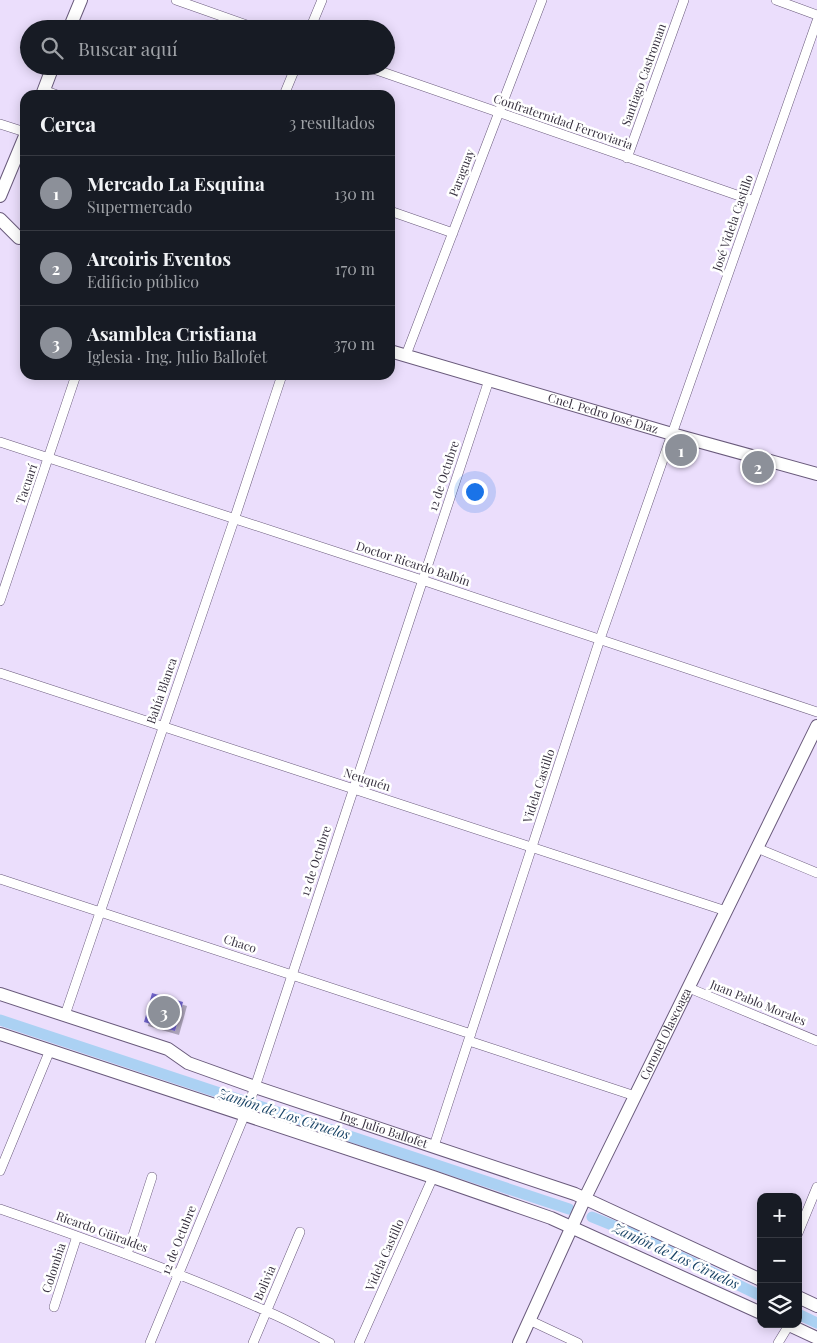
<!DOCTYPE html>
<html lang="es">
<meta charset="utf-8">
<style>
:root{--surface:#171b24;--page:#242831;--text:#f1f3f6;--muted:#9ea1a6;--line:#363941;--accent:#8c9099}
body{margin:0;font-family:"Playfair Display",serif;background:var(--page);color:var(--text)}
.controls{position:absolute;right:15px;bottom:15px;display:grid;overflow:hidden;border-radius:10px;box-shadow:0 2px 12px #0003}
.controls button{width:45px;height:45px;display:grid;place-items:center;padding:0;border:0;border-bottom:1px solid var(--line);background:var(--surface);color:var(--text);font:25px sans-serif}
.you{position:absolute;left:474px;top:491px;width:18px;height:18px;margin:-12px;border:4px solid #fff;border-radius:50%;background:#1a73e8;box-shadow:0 0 0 8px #1a73e833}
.badge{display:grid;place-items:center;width:32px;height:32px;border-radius:50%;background:var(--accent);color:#fff;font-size:16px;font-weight:700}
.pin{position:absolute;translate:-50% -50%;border:2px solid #fff;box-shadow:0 1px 5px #0006}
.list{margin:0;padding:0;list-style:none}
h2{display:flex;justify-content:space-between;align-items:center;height:65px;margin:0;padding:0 20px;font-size:21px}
h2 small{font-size:16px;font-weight:400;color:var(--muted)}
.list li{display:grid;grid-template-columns:32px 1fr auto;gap:15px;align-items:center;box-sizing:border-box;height:75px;padding:0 20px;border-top:1px solid var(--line)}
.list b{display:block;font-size:19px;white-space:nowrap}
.list p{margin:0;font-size:16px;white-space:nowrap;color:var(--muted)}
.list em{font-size:16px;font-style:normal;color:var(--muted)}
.icon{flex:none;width:28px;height:28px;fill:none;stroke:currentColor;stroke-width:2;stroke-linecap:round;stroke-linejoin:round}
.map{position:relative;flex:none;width:817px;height:1343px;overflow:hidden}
.search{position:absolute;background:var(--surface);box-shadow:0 2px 12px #0003;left:20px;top:20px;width:375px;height:55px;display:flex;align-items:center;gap:12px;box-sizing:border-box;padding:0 18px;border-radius:28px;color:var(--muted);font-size:19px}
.panel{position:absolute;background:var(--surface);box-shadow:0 2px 12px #0003;left:20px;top:90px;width:375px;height:290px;border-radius:15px}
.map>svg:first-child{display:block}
</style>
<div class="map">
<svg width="817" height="1343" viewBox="0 0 817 1343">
<defs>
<filter id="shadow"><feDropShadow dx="4" dy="4" stdDeviation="0" flood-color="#0004"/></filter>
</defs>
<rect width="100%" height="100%" fill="#ebdefc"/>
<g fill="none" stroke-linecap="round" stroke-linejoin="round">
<path stroke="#abd1f3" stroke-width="11" d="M0,1020L569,1209
M592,1217L629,1232L761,1296
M798,1314L817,1323"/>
</g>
<path fill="#7265ce" filter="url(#shadow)" d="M152,993L183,1002L175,1031L144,1022Z"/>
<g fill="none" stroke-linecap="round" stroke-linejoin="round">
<defs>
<path id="street" d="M176,0L258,29
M776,0L817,15
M310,29L322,0
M365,66L754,201
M43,90L57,95
M284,95L296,66
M0,124L25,132
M627,158L684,0
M390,211L453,233
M406,355L542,0
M0,442L422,580L817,712
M0,601L76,375
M0,673L726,911
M757,848L817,873
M0,879L471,1034
M689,988L817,1041
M65,1015L234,520L282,375
M469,1041L635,1096
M434,1146L600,639L817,21
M0,1171L50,1050
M0,1209C90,1240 179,1272 266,1311C288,1320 309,1332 330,1343
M798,1233L817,1187
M127,1254L152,1177
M54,1307L77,1236
M529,1320L578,1343
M150,1343L247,1109L255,1087L489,380
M253,1343L300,1232
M359,1343L433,1177
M778,1343L789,1325"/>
<g id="secondary">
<path d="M69,29L81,0"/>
<path d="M42,95L53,66"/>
<path d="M0,196L25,136"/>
<path d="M0,219L19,238"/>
<path id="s1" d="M390,351L672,434L817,474"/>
<path id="s2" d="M0,994L168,1049L188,1063L255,1087L575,1194L761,1280"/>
<path d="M0,1034L433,1177L551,1218L761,1313"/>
<path d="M798,1297L817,1306"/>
<path d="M787,1324L817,1338"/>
<path id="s3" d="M519,1343L585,1198L817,726"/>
</g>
</defs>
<use href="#street" stroke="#695a7b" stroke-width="10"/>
<use href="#secondary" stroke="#695a7b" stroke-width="14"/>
<use href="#street" stroke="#fff" stroke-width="9"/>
<use href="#secondary" stroke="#fff" stroke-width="12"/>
</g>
<g text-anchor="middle" stroke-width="5" stroke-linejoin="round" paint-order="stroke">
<g font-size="12" fill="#383240" stroke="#fff">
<text transform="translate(644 75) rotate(-70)" y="4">Santiago Castroman</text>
<text transform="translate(563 122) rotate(19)" y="4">Confraternidad Ferroviaria</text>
<text transform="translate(462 173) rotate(-69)" y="4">Paraguay</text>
<text transform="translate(733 223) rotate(-71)" y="4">José Videla Castillo</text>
<text dy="4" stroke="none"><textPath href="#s1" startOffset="222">Cnel. Pedro José Díaz</textPath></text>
<text transform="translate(444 476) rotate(-72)" y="4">12 de Octubre</text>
<text transform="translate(27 484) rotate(-71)" y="4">Tacuarí</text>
<text transform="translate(413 564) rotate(18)" y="4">Doctor Ricardo Balbín</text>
<text transform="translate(162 691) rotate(-71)" y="4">Bahía Blanca</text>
<text transform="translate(367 780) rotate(18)" y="4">Neuquén</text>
<text transform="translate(539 786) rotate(-72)" y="4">Videla Castillo</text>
<text transform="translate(316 861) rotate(-72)" y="4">12 de Octubre</text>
<text transform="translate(240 944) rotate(18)" y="4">Chaco</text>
<text transform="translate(758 1003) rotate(22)" y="4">Juan Pablo Morales</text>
<text dy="4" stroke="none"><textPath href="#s3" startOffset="342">Coronel Olascoaga</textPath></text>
<text dy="4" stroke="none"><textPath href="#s2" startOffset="408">Ing. Julio Ballofet</textPath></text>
<text transform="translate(102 1232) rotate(20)" y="4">Ricardo Güiraldes</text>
<text transform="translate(179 1240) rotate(-68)" y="4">12 de Octubre</text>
<text transform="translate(385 1255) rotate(-66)" y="4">Videla Castillo</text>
<text transform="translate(54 1268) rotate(-72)" y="4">Colombia</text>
<text transform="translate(265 1283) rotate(-67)" y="4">Bolivia</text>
</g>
<g font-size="14" font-style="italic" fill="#1b4567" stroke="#fff">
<text transform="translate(284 1114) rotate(18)" y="5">Zanjón de Los Ciruelos</text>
<text transform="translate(676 1256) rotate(25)" y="5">Zanjón de Los Ciruelos</text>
</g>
</g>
</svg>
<div class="controls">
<button>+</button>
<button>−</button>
<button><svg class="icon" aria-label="layers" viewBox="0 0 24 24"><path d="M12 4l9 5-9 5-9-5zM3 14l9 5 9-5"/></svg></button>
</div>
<div class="you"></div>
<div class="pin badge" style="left:681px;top:450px">1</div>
<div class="pin badge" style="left:758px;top:467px">2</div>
<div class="pin badge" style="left:164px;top:1012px">3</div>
<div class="search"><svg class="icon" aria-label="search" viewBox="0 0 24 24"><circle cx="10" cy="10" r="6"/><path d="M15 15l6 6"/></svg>Buscar aquí</div>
<section class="panel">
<h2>Cerca<small>3 resultados</small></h2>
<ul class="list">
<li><span class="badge">1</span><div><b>Mercado La Esquina</b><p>Supermercado</p></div><em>130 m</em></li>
<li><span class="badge">2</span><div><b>Arcoiris Eventos</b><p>Edificio público</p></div><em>170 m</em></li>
<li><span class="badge">3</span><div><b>Asamblea Cristiana</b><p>Iglesia · Ing. Julio Ballofet</p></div><em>370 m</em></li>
</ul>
</section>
</div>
